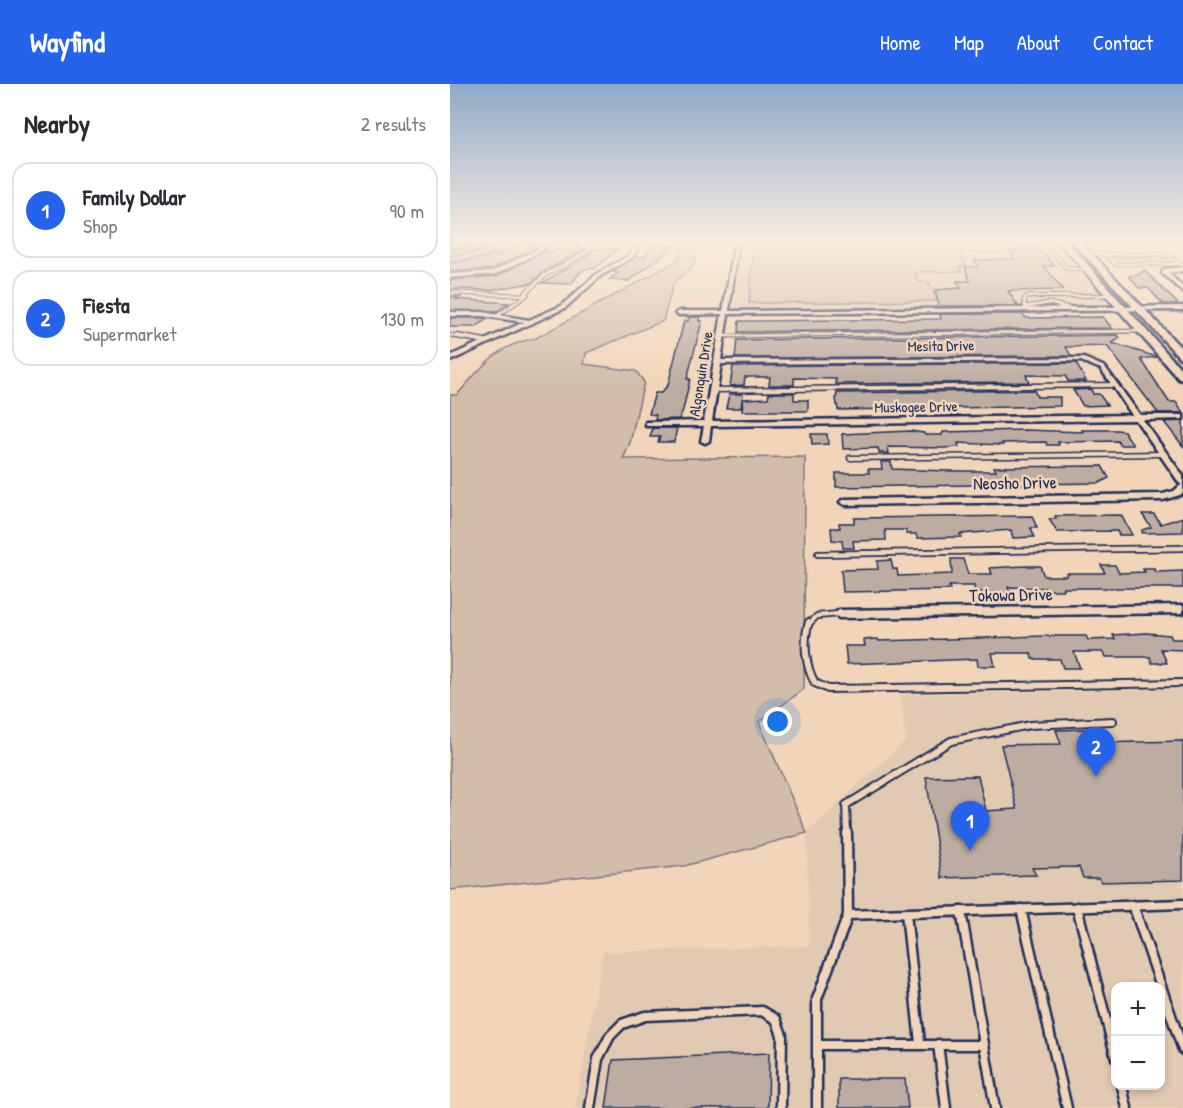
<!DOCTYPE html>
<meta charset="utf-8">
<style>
:root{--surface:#fff;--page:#f2f2f3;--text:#2b2b33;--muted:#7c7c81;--line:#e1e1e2;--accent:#2563eb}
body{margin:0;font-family:"Patrick Hand",sans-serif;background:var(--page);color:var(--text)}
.controls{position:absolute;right:18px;bottom:18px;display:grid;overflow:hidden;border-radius:12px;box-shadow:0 3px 9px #0003}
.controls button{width:54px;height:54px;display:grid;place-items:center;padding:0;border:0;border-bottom:2px solid var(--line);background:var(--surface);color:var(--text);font:30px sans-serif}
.you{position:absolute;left:328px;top:638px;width:21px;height:21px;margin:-15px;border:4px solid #fff;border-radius:50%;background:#1a73e8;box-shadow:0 0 0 9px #1a73e833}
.badge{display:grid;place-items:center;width:39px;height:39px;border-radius:50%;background:var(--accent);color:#fff;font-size:20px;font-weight:700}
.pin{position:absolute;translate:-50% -50px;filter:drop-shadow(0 2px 3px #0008)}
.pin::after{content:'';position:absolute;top:32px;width:21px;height:18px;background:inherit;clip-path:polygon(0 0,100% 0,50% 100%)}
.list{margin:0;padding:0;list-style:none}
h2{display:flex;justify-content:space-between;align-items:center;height:78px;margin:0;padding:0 24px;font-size:26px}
h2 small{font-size:20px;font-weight:400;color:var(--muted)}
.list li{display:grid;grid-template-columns:39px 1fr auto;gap:18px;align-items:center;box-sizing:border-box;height:96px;margin:0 12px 12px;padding:0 12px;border:2px solid var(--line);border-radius:18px}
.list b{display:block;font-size:22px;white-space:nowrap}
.list p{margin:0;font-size:20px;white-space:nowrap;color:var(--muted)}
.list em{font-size:20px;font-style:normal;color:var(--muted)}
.map{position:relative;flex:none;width:733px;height:1024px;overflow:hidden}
header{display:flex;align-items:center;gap:36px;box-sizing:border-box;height:84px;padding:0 30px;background:var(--accent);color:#fff}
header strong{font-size:28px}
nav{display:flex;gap:33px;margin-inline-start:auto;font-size:21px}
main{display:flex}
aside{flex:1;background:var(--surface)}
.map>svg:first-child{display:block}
</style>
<header>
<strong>Wayfind</strong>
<nav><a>Home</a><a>Map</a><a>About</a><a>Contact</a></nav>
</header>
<main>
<aside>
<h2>Nearby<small>2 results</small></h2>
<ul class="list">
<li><span class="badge">1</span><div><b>Family Dollar</b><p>Shop</p></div><em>90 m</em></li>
<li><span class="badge">2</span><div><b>Fiesta</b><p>Supermarket</p></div><em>130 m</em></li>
</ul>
</aside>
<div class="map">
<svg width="733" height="1024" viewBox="0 0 733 1024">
<rect width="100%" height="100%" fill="#f2d5b8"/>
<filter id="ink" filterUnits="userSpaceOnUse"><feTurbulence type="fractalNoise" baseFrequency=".0167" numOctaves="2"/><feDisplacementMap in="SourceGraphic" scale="12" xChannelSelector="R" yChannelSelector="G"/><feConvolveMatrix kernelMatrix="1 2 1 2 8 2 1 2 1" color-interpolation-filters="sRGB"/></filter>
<g filter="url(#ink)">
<path fill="#e2c9b1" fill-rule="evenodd" d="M293,158H605L660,221L284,224Z
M733,605V1024H125L153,868L359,862L357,749L456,656L450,611ZM666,902H710V1002H666Z"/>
<path fill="#d2bdab" stroke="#767684" stroke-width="1.5" d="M234,158H249L243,183L224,198L213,237L136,269L134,280L186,287L194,298L180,359L173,375L355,373L354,605L309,638L357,749L234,782L0,806V311H7C34,281 45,262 86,254L227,177Z
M304,158H547L555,169H510L516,182H509L512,187L465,188L469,198H479L487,217L299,219Z"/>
<path fill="#bdaca2" stroke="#1b2f5e" stroke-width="1.5" d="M71,158H82L78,162L87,163L42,185L0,188V179L36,174L45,169L46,172Z
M204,158H217L215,162H225L179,197L160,195L168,189L164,188L167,185L186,172L194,173Z
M111,159H129L126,163L135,165L95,187L81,199L41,206L0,205V196L47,192L94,168L103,169Z
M42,161L34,166L0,171V166Z
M585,163L589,168H593L604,182H594L613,206L558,207L568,222H489L485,206L511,204L507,197H520L515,183H528L524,176L565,175L559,167H569L566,164Z
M169,164L144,185L138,184L131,187L121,200L92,199L139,171L144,165Z
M694,186L728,220H713L698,204H689L679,192L690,190Z
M0,213H12L5,215L59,219L46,228L0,226Z
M490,230H573L576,234L653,233L662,244L288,248L289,237H295L491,235Z
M239,233H250L249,237H252L237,295H240L233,326L229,335L205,336L206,331L199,330L205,309H211L218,301L234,237H238Z
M0,234H32L37,235L26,243H0Z
M668,251L670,254L662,259L707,273L691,275L719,318H726L733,329H708L657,262L616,263L621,272L285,274L287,256Z
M626,279L636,297H618L615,292L576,291L579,298L386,300V295L344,294V301H319L320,293H295L294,301L280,302L283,282Z
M641,305L643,310H649L657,321L633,322L623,306Z
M584,306L587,313H610V322L388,326L386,315L387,309Z
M319,309H344V316H358V327H292L293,315L318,314Z
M279,310H293L291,324H276Z
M733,337V362L714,338Z
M203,344H227L224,358H208L210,353H200Z
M575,346L633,348L632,346H666L674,347L683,361H670L668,357L608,358L609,361H597L596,358L552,359L553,361L508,359L509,363L495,364L438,363L439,369H429L428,364L393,365L392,350L460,347L474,349L475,351H492L493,348Z
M361,350H377L378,360L362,361Z
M431,378H441L442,385L497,387H546L544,383L652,382L659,394L649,399L386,403V389H419L418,385H432Z
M692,430H704L711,440L733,433V448L692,449V446L701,443Z
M671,431L682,451H669L667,447L607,448L599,435H606L605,432Z
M582,432L587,444H581L584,453L563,454L561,446L510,450L511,453L467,454L466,450H456V446H435L436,456L403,457L404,464H393L392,457L382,456L381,444H390L389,439H404V434Z
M501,475H513L518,490H542L540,484L577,482H590L594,492H617L616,489H655L651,481H665L669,489L695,488L693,485H705L706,488L733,487V504H613L614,506H595V504L558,503L560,509H548L525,508L524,502H499L500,506L393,508L391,486L428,485L427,477L441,476L443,485H447L448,492L502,490Z
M696,549L720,551L722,555H733V566L711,565L717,579H702L700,573H656L654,568H624L630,584H613L610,575H582L581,569H542L545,582H528L527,575L397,580L395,562H415L414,556L428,555L429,557L596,552H636L638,556L665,555L663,551Z
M639,645L644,659L733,657V796L651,798L649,794H633L629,783L582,784L586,791L492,794L476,693L528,692L536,727L567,725L551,661L611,660L606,646Z
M319,969L318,1024H156L163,976Z
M389,995H455L458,1024H389Z"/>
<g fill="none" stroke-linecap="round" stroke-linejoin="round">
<defs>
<path id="service-far4" d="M558,158H614
M594,158L616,184L640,187
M729,158L733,161
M639,170H716L733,182
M656,170L665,180H730
M0,175L35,170L53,161L51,158
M661,176H726
M0,209L77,211L47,232
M75,209L97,190L137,168L144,158
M575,223L599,219L623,225
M576,225L574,217L576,213L661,211
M0,251L16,254
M271,252L693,247"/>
<path id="service-far3" d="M7,252L35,257
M262,306L665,301
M400,374L715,370"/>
<path id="service-far2" d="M368,470L733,464
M359,540L367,532L389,530"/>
<path id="service-far1" d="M359,538C353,556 355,582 365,599L378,605L733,599
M397,750L396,721L501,657L580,641L663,637"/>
<path id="service" d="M683,821L733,966
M627,823L666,974
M571,825L617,1024
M511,827L545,1024
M456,829L470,959
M398,831L733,820
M488,960L496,1024
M367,961H534
M672,1002L677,1024
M140,1024L148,975L160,952L172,940L195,932L312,927L326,935L332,951L331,1024
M367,1024V915L398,831L397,749"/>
<path id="minor" d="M96,158H100L92,167L46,190L0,194V190L43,187L88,165Z
M188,158H192L182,174L152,191L115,224L0,277V272L74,238L32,232H0V228H32L79,236L111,222L148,189L178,172Z
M285,158H289L279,227L733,222V226L278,230L271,276L634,274L655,283L690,331H733V335L693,336L733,392V408L730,411L713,416L395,421L390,418L395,415L713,410L724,407L732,400H730L686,336L261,342L259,357L255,359L251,357L254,342H196V338H199L254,337L272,230L229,231L226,229L229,227H273ZM631,277L651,285L682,331L262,337L271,280Z
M733,183V187L718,189L733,203V208L712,189L714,185Z
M733,521V529L389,534L384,530L389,526Z"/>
<path id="tertiary" d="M14,158H34L0,163V159Z"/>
<path id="secondary" d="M609,158H617L733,287V296L729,295Z
M623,158H631L733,266V275L730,274Z"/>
</defs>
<use href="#service-far4" stroke="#1b2f5e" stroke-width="5"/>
<use href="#service-far3" stroke="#1b2f5e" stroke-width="7"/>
<use href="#service-far2" stroke="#1b2f5e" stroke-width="8"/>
<use href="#service-far1" stroke="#1b2f5e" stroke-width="10"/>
<use href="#service" stroke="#1b2f5e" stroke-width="13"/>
<use href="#minor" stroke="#1b2f5e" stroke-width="5"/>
<use href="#tertiary" stroke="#1b2f5e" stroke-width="4"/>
<use href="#secondary" stroke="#1b2f5e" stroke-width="5"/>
<use href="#service-far4" stroke="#f2d5b8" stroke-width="3"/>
<use href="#service-far3" stroke="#f2d5b8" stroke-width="4"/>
<use href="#service-far2" stroke="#f2d5b8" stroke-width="4.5"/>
<use href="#service-far1" stroke="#f2d5b8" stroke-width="6"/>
<use href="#service" stroke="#f2d5b8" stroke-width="8"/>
<use href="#minor" fill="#f2d5b8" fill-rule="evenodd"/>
<use href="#tertiary" fill="#f2d5b8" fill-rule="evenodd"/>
<use href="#secondary" fill="#f2d5b8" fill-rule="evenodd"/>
</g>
</g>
<linearGradient id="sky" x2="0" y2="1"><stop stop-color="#8faac8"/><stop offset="0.52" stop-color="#f9ecdf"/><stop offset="1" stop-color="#f9ecdf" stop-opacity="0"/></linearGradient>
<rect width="733" height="301" fill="url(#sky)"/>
<g text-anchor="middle" stroke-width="5" stroke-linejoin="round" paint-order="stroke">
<g font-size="15" fill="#1b2f5e" stroke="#f2d5b8">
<text transform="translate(491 262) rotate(-1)" y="5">Mesita Drive</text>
<text transform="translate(251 290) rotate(-81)" y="5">Algonquin Drive</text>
<text transform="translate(466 323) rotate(-1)" y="5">Muskogee Drive</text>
</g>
<g font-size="18" fill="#1b2f5e" stroke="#f2d5b8">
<text transform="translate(565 399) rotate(-1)" y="6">Neosho Drive</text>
<text transform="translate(561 511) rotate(-1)" y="6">Tokowa Drive</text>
</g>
</g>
</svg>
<div class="controls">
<button>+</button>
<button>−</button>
</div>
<div class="you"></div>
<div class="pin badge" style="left:520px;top:767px">1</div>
<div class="pin badge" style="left:646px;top:693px">2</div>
</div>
</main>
